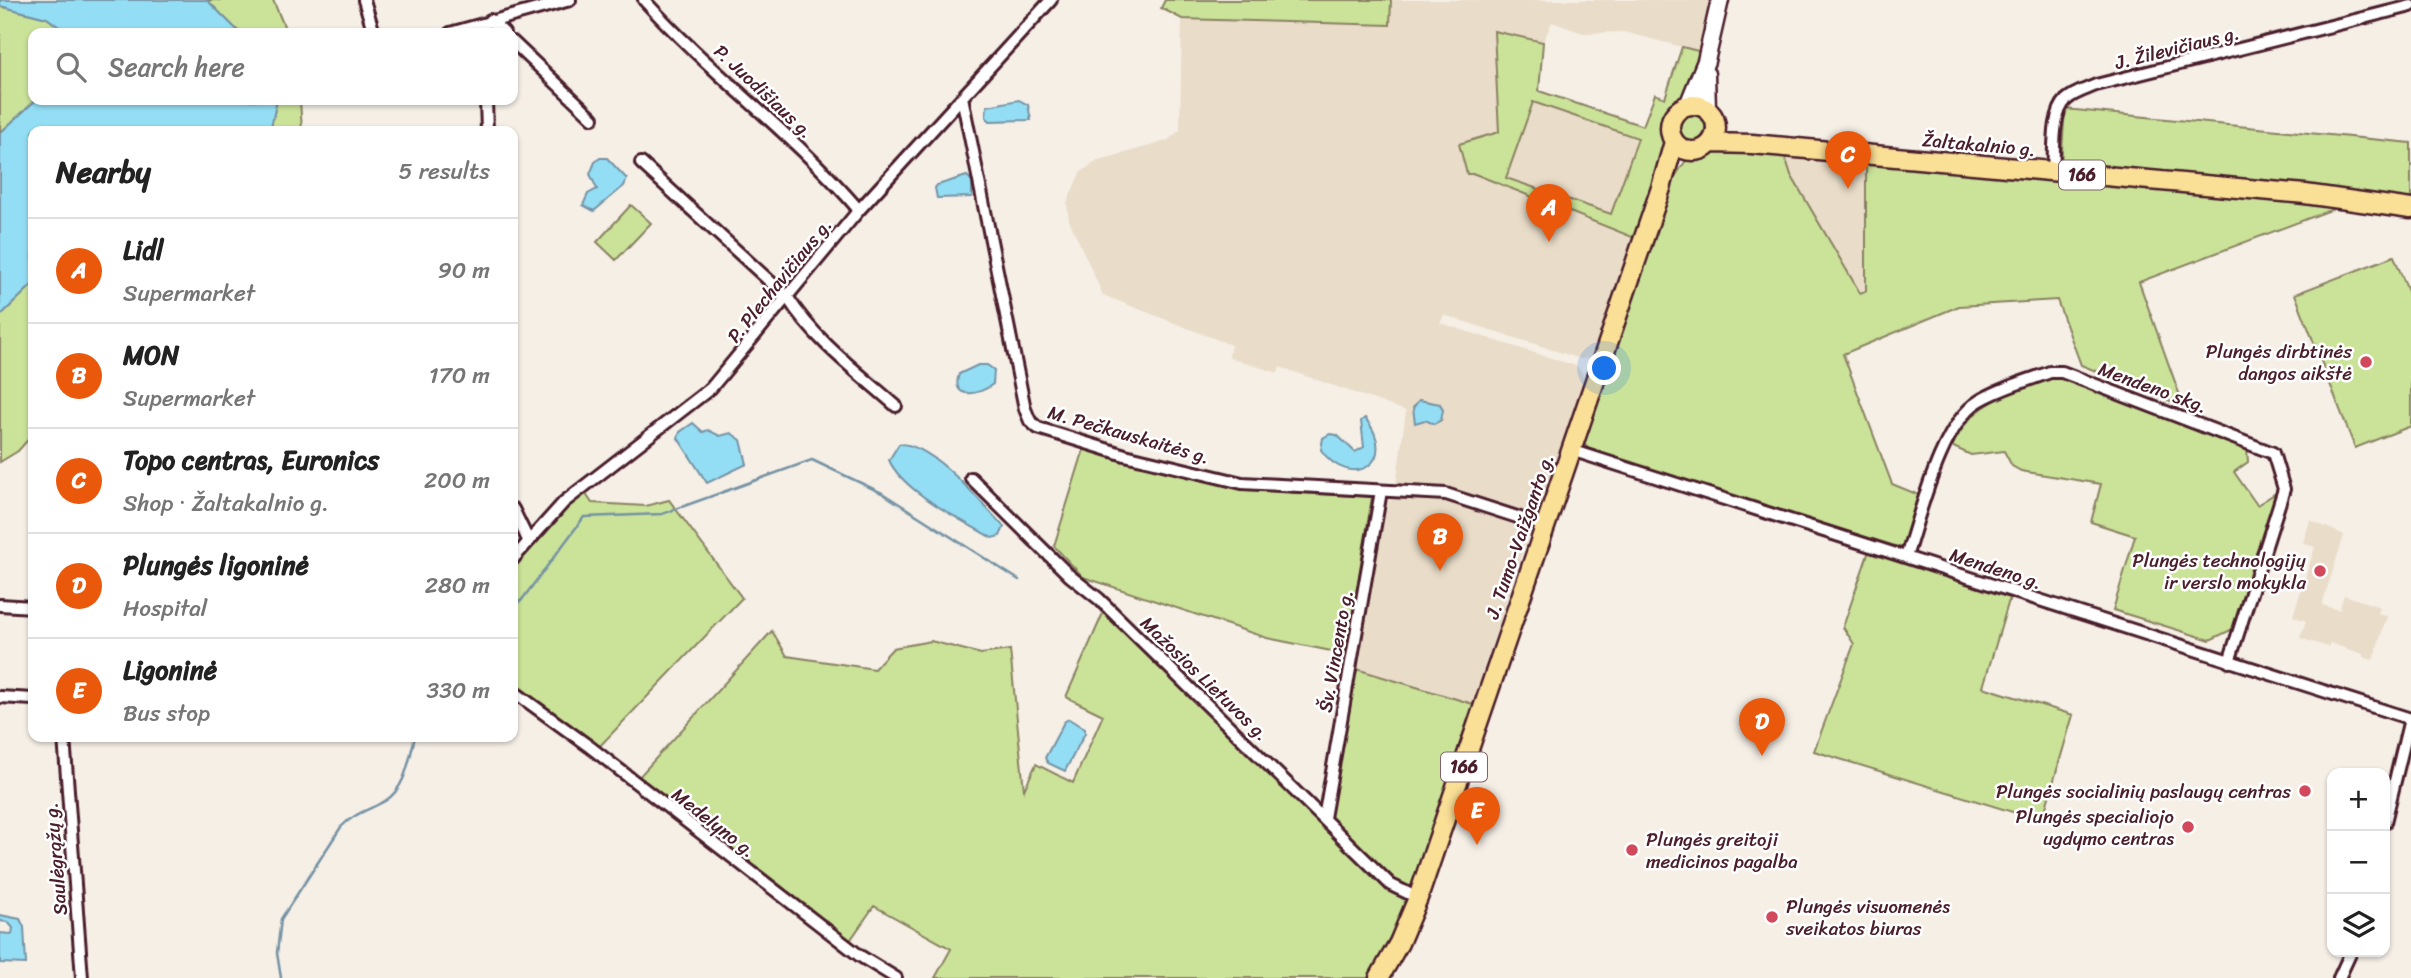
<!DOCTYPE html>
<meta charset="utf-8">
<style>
:root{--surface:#fff;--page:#f6f6f6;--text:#222;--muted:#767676;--line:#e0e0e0;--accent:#ea580c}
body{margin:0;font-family:Sriracha,sans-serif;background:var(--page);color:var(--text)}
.controls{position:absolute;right:21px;bottom:21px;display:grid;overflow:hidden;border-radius:14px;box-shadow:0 2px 5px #0004}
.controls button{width:63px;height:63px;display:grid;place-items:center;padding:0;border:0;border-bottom:2px solid var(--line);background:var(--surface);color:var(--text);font:35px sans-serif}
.you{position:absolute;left:1605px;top:369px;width:24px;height:24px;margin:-18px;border:5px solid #fff;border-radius:50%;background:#1a73e8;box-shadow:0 0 0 10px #1a73e833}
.badge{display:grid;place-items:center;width:46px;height:46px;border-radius:50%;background:var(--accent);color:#fff;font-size:23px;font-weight:700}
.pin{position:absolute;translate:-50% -58px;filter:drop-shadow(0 2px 4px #0008)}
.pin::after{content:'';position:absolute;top:37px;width:24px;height:21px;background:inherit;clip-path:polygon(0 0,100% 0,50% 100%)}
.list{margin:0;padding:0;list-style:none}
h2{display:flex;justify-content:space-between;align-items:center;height:91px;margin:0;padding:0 28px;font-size:30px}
h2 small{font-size:23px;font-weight:400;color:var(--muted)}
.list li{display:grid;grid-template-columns:46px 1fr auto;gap:21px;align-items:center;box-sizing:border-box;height:105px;padding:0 28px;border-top:2px solid var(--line)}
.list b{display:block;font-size:26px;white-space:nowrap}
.list p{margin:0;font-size:23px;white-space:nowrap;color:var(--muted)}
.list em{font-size:23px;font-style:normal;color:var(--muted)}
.icon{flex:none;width:38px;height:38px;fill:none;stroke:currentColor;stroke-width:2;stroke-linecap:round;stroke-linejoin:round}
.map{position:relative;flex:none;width:2411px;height:978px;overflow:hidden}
.search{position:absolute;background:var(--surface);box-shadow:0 2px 5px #0004;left:28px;top:28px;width:490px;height:77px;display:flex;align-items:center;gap:18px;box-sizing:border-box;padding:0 24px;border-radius:14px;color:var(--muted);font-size:26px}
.panel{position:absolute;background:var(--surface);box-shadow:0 2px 5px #0004;left:28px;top:126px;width:490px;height:616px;border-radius:14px}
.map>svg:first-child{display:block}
</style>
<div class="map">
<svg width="2411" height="978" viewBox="0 0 2411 978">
<rect width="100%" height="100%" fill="#f5efe6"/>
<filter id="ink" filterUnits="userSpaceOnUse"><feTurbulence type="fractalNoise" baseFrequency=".0143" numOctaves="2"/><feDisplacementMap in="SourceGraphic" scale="14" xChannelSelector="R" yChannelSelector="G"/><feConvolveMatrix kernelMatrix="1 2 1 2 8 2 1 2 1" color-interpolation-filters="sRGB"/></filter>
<g filter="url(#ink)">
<path fill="#e9dcc8" d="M1391,0H1711L1702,52L1624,32L1583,33L1552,22L1543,42L1494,31L1499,132L1467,174H1475L1637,239L1597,348L1589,358L1581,359L1444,315L1440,323L1576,366L1583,374L1585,382L1543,500L1532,513L1449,487L1396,485L1406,411L1280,367L1278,373L1229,357L1231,345L1103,295L1069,220L1067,203L1080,173L1097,161L1167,141L1180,130L1182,19L1389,25Z
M1533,101L1638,138L1611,214L1506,178Z
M1784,153L1866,161V291L1859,294L1791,175Z
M1395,496L1447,499L1522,526L1525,530L1527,537L1473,704L1353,668L1382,505Z
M2310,520L2344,535L2322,605L2339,610L2344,595L2380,607L2378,613L2387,616L2373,660L2363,657V654L2330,643L2328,647L2300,638L2306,621L2293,616L2315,547L2303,543Z"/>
<path fill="#cae399" stroke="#8a8162" stroke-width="2" fill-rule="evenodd" d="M207,0H273L287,33H240Z
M1165,0H1391L1390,25L1182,19L1161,8Z
M0,6L47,18L67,33H33V100H36L0,133Z
M1494,31L1543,42L1539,91L1643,126L1655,94L1665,98L1682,47L1702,52L1683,102L1666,116L1667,145L1637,239L1475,174H1467L1459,144L1499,132ZM1533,102L1638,138L1611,214L1506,178Z
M277,100H300L302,131H270Z
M2065,109L2411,143V202L2061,164Z
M1679 128a13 13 0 1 1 26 0a13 13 0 1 1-26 0Z
M1712,149L1784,153L1791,175L1860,293L1866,291V161L2143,185L2336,208L2139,282L2184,407L2081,365L2057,300L1959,306L1843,354L1892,484L1924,497L1905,549L1591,452L1583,442L1667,188L1687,159Z
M631,205L651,223L616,260L597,242Z
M2394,256L2411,299V426L2355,448L2295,294Z
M33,284V434L18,451L0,462V316Z
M2056,375L2247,448L2248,462L2234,472L2257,505L2276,493L2278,497L2235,628L2210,640L2113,610L2135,536L2091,522L2101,484L2021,471L2012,466L2004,451L1971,455L1951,446C1970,403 2015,391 2056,375Z
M1084,449L1239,489L1372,497L1346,654L1267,638L1083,577L1054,546Z
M585,493L592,503L646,506L669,500L742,598L598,748L513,685V569L567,508Z
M1869,551L2010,597L1983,687L2073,715L2042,821L1814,751L1854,644L1843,627Z
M1104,611L1326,826L1353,668L1473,704L1405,908L1369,978H935L951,949L874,906L849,942L637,779L772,631L787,656L874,669L893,648L931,641L981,654L1010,650L1024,790L1036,764L1073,783L1103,715L1066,697Z"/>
<path fill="#93def4" stroke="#7692a4" stroke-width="2" d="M0,0H207L240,33H67L47,18L0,6Z
M36,100H277L270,131H33V284L0,316V133Z
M1019,100L1028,105L1031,120L990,121L986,117L987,106Z
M600,158H607L627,179L624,186L594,211L583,205L588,194L597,189L590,174L595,162Z
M967,176L972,181V197L937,198L935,188L937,185Z
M978,365H987L994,370L993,384C980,395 950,401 959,374Z
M1419,400L1440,404L1443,410L1441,420L1434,424L1425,420L1415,423L1413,408Z
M1365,418C1401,462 1351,492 1321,450L1323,438L1330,434L1337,435L1355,452L1364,447L1361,421Z
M693,423L703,432L708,430L720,436L731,433L741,440L747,464L707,483L678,438L680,432Z
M899,444C933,443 981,503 1004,527L1000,536L992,538C962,520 903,492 889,460Z
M1069,719L1085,729V733L1065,771L1048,763L1045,758L1064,722Z
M0,915L20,919L24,927L26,964L0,963V933L12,934L13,928L8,922L0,921Z"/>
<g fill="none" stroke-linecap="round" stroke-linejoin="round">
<path stroke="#7692a4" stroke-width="2.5" d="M513,603L521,601L584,517L662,514L812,460L882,493L1019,580
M281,978L277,953L281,919L341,827C353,814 369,810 385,801C406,788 409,759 415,737"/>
<defs>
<path id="minor" d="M364,0L374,33
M644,0C711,74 794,134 859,210
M490,20L504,33
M450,33L570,0
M513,42L593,118
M962,97L1025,409L1030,421L1038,428L1125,455L1242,483L1446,494L1545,526
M486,100L487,131
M641,163L788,298C815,341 859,373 896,406
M2053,172C2055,152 2051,115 2066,100C2073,93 2087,89 2096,85L2411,6
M1571,450L2411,719
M971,478L1070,576L1099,599L1391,885L1418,898
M513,509L528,540
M1906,557C1920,515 1941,424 1979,401C2000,388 2027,381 2050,372H2062L2273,453L2284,489L2229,662
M513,559L564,502L711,388L859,210L1051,0
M0,605L33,607
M513,691L590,747L860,956L896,978
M0,697L33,699
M64,737L82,978
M1324,818L1381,491
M2385,822L2410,719
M2339,978L2351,952"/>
<path id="secondary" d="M1706,74L1707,110
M1688,105L1706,61L1720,0"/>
<path id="primary" d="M1670 128a23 23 0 1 1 46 0a23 23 0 1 1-46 0Z
M1711,143L1752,144L2305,194L2411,209
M1379,978L1399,943L1418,898L1661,188L1674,142"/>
</defs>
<use href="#minor" stroke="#4a1f2b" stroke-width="16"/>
<use href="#secondary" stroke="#4a1f2b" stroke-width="21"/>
<use href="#primary" stroke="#4a1f2b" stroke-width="23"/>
<use href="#minor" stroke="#fff" stroke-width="10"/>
<use href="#secondary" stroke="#fff" stroke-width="16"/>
<use href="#primary" stroke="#fadf96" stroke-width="18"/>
</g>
</g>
<g fill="#d1495b" stroke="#fff" stroke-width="2.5">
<circle cx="2366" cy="362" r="7"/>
<circle cx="2320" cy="571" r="7"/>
<circle cx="2305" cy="791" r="7"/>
<circle cx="2188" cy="827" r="7"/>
<circle cx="1632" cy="850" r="7"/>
<circle cx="1772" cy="917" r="7"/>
</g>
<g text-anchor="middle" stroke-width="5" stroke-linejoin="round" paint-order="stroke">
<g fill="#fff" stroke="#80626b" stroke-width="2">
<rect x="2059" y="160.5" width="46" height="29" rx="5"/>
<rect x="1441" y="752.5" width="46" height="29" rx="5"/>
</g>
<g font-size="18" font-weight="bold" fill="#4a1f2b">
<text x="2082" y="181">166</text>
<text x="1464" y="773">166</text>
</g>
<g font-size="19" fill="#4a1f2b" stroke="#fff">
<text transform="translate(2177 47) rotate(-14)" y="7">J. Žilevičiaus g.</text>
<text transform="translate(764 91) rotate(43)" y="7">P. Juodišiaus g.</text>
<text transform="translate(1979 144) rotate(5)" y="7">Žaltakalnio g.</text>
<text transform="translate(779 280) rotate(-51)" y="7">P. Plechavičiaus g.</text>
<text transform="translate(2153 387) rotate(20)" y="7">Mendeno skg.</text>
<text transform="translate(1129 434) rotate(16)" y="7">M. Pečkauskaitės g.</text>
<text transform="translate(1519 536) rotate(-71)" y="7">J. Tumo-Vaižganto g.</text>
<text transform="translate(1996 568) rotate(18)" y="7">Mendeno g.</text>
<text transform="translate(1335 651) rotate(-80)" y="7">Šv. Vincento g.</text>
<text transform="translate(1205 678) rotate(44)" y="7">Mažosios Lietuvos g.</text>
<text transform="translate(714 822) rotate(38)" y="7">Medelyno g.</text>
<text transform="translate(55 859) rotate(-95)" y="7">Saulėgrąžų g.</text>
</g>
<g font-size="19" fill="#4a1f2b" stroke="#fff" text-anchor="end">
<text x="2352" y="358">Plungės dirbtinės<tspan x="2352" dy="22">dangos aikštė</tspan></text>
<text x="2306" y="567">Plungės technologijų<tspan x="2306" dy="22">ir verslo mokykla</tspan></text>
<text x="2291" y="798">Plungės socialinių paslaugų centras</text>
<text x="2174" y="823">Plungės specialiojo<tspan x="2174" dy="22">ugdymo centras</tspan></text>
<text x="1646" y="846" text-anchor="start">Plungės greitoji<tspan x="1646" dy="22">medicinos pagalba</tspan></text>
<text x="1786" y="913" text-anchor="start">Plungės visuomenės<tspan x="1786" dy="22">sveikatos biuras</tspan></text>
</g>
</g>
</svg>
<div class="controls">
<button>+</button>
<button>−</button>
<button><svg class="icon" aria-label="layers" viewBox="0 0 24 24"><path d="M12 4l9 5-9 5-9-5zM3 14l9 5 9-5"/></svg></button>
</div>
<div class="you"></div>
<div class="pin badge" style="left:1549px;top:242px">A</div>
<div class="pin badge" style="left:1440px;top:571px">B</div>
<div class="pin badge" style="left:1848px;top:189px">C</div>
<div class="pin badge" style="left:1762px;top:756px">D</div>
<div class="pin badge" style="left:1477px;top:845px">E</div>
<div class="search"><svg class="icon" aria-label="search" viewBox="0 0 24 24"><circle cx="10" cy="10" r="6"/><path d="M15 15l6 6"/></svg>Search here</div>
<section class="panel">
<h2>Nearby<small>5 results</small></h2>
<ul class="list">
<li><span class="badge">A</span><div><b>Lidl</b><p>Supermarket</p></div><em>90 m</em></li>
<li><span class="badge">B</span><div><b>MON</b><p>Supermarket</p></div><em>170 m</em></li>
<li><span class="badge">C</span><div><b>Topo centras, Euronics</b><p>Shop · Žaltakalnio g.</p></div><em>200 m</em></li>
<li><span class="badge">D</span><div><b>Plungės ligoninė</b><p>Hospital</p></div><em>280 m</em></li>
<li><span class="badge">E</span><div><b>Ligoninė</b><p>Bus stop</p></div><em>330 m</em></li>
</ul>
</section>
</div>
